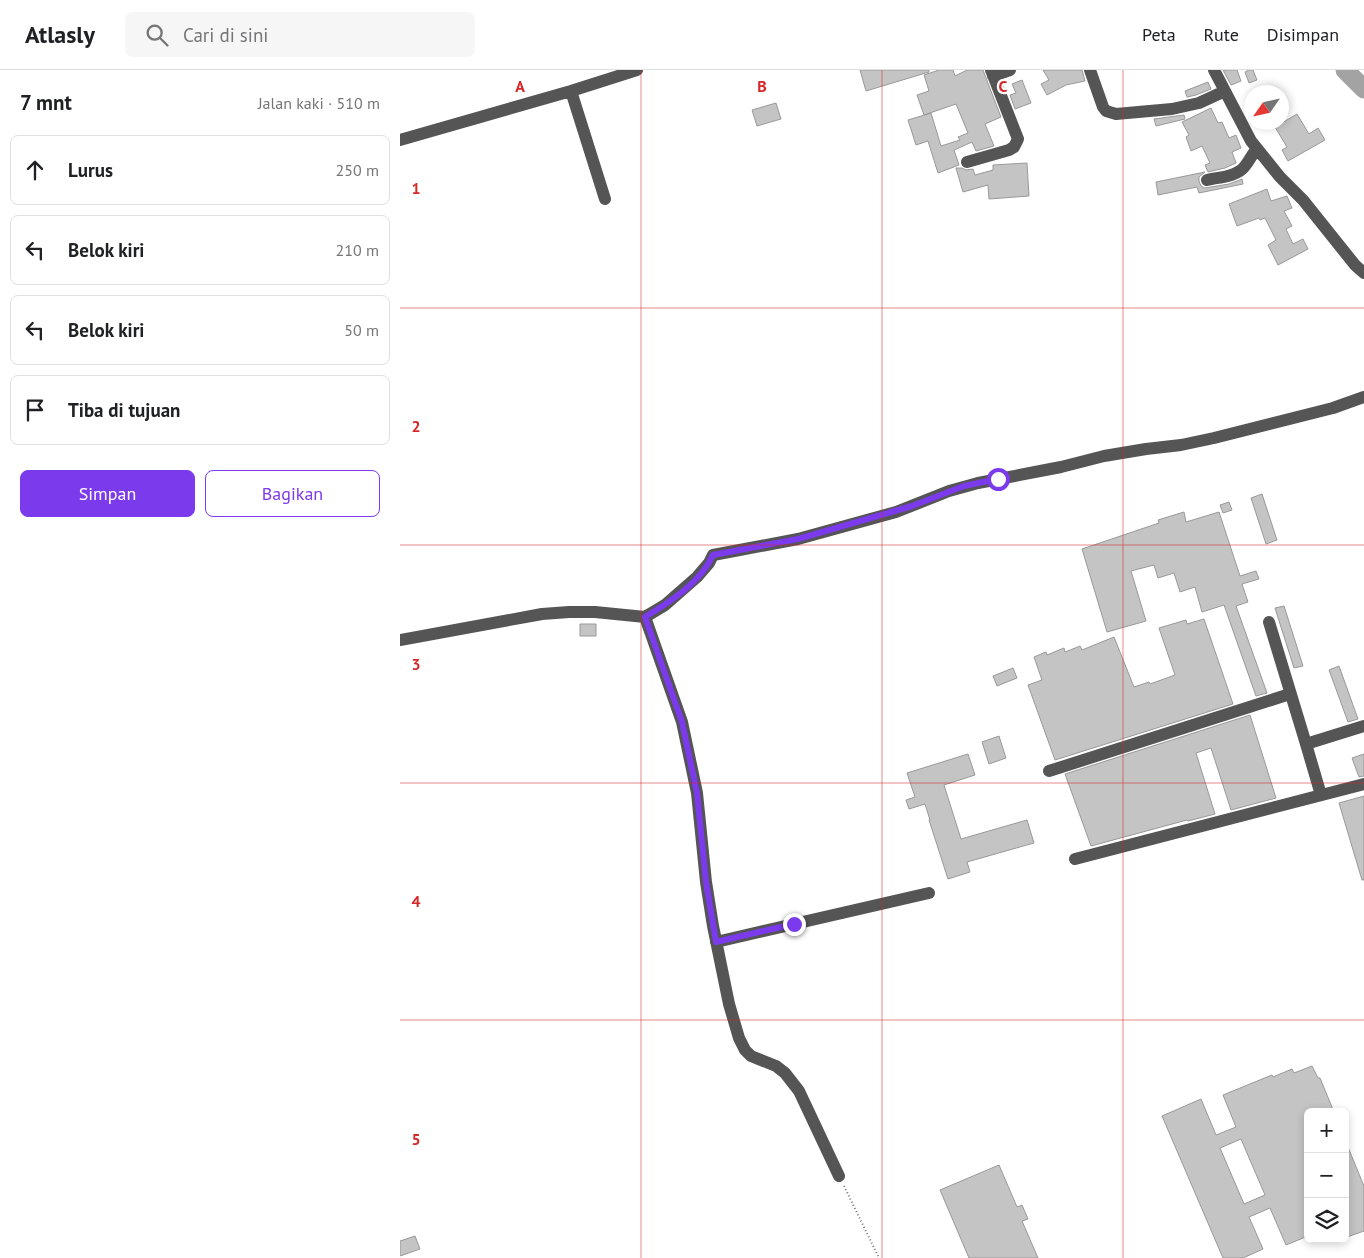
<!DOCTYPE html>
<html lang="id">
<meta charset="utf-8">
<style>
:root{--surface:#fff;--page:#f6f6f6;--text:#202124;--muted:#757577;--line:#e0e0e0;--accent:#7c3aed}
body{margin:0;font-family:"PT Sans",sans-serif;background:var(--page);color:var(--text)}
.controls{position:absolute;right:15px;bottom:15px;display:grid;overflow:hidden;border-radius:8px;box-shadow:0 2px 8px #0003}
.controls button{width:45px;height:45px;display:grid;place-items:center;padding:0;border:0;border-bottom:1px solid var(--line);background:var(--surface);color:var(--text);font:25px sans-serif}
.compass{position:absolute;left:844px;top:15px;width:45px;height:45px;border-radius:50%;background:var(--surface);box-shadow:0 2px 8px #0003;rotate:236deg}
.stop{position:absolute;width:15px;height:15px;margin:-11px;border:4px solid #7c3aed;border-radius:50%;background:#fff}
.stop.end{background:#7c3aed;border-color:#fff;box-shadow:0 1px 5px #0008}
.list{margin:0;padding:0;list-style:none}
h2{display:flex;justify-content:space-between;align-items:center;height:65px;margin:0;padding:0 20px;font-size:21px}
h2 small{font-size:16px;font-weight:400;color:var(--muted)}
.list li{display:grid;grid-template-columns:32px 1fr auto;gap:15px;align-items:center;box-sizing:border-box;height:70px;margin:0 10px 10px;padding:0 10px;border:1px solid var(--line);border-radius:8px}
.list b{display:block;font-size:19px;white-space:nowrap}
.list em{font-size:16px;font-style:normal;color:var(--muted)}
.actions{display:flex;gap:10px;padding:15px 20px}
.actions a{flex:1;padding:11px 0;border:1px solid var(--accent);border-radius:8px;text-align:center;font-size:18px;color:var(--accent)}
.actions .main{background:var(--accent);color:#fff}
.icon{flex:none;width:28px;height:28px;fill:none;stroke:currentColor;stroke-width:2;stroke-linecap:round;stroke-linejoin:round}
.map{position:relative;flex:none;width:964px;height:1188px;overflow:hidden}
header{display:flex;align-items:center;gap:30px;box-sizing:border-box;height:70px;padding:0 25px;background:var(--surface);border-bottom:1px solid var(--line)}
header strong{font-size:24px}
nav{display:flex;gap:28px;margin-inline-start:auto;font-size:18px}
.search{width:350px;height:45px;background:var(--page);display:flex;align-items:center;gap:12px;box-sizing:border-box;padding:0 18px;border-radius:8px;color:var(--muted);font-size:19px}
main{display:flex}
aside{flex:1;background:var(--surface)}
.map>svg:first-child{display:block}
</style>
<header>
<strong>Atlasly</strong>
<div class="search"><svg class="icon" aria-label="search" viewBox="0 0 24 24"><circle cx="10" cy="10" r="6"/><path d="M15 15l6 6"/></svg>Cari di sini</div>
<nav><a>Peta</a><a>Rute</a><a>Disimpan</a></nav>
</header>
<main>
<aside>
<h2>7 mnt<small>Jalan kaki · 510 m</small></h2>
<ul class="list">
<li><svg class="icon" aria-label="ahead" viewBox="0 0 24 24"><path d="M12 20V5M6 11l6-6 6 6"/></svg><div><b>Lurus</b></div><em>250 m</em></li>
<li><svg class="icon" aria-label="left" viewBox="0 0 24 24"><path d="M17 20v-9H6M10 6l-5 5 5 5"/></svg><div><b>Belok kiri</b></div><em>210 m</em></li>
<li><svg class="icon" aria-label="left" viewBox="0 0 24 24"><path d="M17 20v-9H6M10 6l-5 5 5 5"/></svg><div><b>Belok kiri</b></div><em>50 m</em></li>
<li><svg class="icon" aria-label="arrive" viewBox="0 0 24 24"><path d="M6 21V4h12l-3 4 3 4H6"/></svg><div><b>Tiba di tujuan</b></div></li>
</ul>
<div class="actions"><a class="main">Simpan</a><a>Bagikan</a></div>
</aside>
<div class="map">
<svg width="964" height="1188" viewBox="0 0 964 1188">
<rect width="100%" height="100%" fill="#fff"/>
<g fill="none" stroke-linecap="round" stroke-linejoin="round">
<path stroke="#a3a3a3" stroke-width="19" d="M945,0L964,19"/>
</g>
<path fill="#c4c4c4" stroke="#999" fill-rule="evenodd" d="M460,0H529V2L466,21Z
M539,0H553L555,6L567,0H583L601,47L585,54L594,76L576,81L572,72L554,80L559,95L538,103L528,71L516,75L508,50L531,43L541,76L560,70L558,67L568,63L556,34L524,45L517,25L529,21L524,5Z
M643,0H682L685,11L666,15L647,25L641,14L649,10Z
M823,0H837L841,11L831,15Z
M849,0H853L857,10L849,13L845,2Z
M622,10L631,33L615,39L610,25L616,23L612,14Z
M808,12L811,19L796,25L787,27L785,21Z
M376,33L381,49L357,56L352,40Z
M811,38L818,53L822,52L829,68L836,65L841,78L832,82L836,93L825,98L808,102L805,95L810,93L802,76L791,81L786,67L789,65L782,52Z
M897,44L909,64L918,58L925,70L888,91L882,80L887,77L875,57Z
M784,45L785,49L756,56L754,49Z
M627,93L629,126L589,129L588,115L563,122L556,98H562L566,100L573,99L575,105L593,100V95Z
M805,102L799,107V111L801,116L805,118L829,114L842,109L843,114L799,123L797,117L758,125L756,112Z
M867,119L871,131L887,126L892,138L884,141L892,156L886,159L893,174L903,169L908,179L878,195L868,175L876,170L865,148L860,150L859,148L837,156L829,134Z
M862,424L877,470L866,474L851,428Z
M829,432L832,440L823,443L820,435Z
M784,442L786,452L819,442L840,506L856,501L859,509L842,514L848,532L836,536L867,623L856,626L824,535L802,542L795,517L780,522L774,503L758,508L754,495L731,501L746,551L707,562L682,479L759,453L758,450Z
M884,536L903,596L894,598L875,538Z
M804,549L833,634L655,690L628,615L642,610L634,587L646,582L647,585L664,578L665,582L680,576L682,580L714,567L734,617L749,612L750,614L775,605L759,558L786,550L787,554Z
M180,554H196V566H180Z
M939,596L958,649L948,652L929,600Z
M613,598L617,608L597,616L593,606Z
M850,645L876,728L831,740L811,678L796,683L815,744L788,751L787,750L691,776L665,704Z
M599,666L606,688L589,694L582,672Z
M568,684L575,705L544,715L561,769L627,750L634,773L567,792L570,802L548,809L529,750H530L525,734L509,739L506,730L515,727L507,703Z
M964,684V706L959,707L952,688Z
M964,726V810H962L939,733Z
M912,996L918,1008H920L934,1042H908V1166L886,1175L870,1138L849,1147L863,1179L843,1188H823L762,1046L801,1029L816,1065L836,1057L823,1025L872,1005L873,1007L892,999L894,1003ZM841,1069L865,1125L844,1134L820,1078Z
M945,1070L964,1116V1161L947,1167L945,1163Z
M599,1095L617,1137L622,1135L628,1149L622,1151L638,1188H569L540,1120Z
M15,1166L20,1179L0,1186V1171Z"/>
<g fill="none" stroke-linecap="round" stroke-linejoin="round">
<path stroke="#777" stroke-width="2" stroke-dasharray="1 2.5" stroke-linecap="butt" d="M444,1116L479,1188"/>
<path stroke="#555" stroke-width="12" d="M690,0L703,37L706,41L716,44L772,39L799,33L825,21
M814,0L851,71L880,107L903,130L955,195L964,203
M593,6L610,0
M171,21L205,129
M0,70L171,21L237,0
M567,92L609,80L614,77L618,69L591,0
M807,110C819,107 837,107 845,96C850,90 852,84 857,79
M245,547L282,652L297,723L306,812L313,856L329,934L339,968L345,980L351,986L376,996L385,1003L399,1021L439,1106
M869,552L906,674L964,656
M0,570L142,544L169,542H195L245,547L265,535L297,507L309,493L313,485L398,469L496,442L549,421L578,413L661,397L704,386L746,379L781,375L814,368L933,338L964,327
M906,674L921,725
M649,701L890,624
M675,789L964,714
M316,872L529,823"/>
</g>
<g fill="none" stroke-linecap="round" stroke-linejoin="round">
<path stroke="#7c3aed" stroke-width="6" d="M394,854L316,872L306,812L297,723L282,652L245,547C270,532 301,512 313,485L398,469L512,436L564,416L598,409"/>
</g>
<path fill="none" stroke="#d62828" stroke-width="1" stroke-opacity="0.55" d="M241,0V1188M482,0V1188M723,0V1188M0,238H964M0,475H964M0,713H964M0,950H964"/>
<g font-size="16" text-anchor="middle" font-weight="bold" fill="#d62828" stroke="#fff" stroke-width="4.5" stroke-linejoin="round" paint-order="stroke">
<text x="120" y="22">A</text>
<text x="362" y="22">B</text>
<text x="603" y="22">C</text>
<text x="16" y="124">1</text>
<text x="16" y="362">2</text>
<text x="16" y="600">3</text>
<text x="16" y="837">4</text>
<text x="16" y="1075">5</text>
</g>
</svg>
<div class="controls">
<button>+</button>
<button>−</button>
<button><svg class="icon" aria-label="layers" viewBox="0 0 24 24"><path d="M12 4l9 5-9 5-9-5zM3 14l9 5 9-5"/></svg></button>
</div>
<svg class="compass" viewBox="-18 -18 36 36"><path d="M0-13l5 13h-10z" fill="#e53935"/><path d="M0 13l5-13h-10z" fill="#757577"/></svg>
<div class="stop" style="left:598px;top:409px"></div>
<div class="stop end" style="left:394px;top:854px"></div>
</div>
</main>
